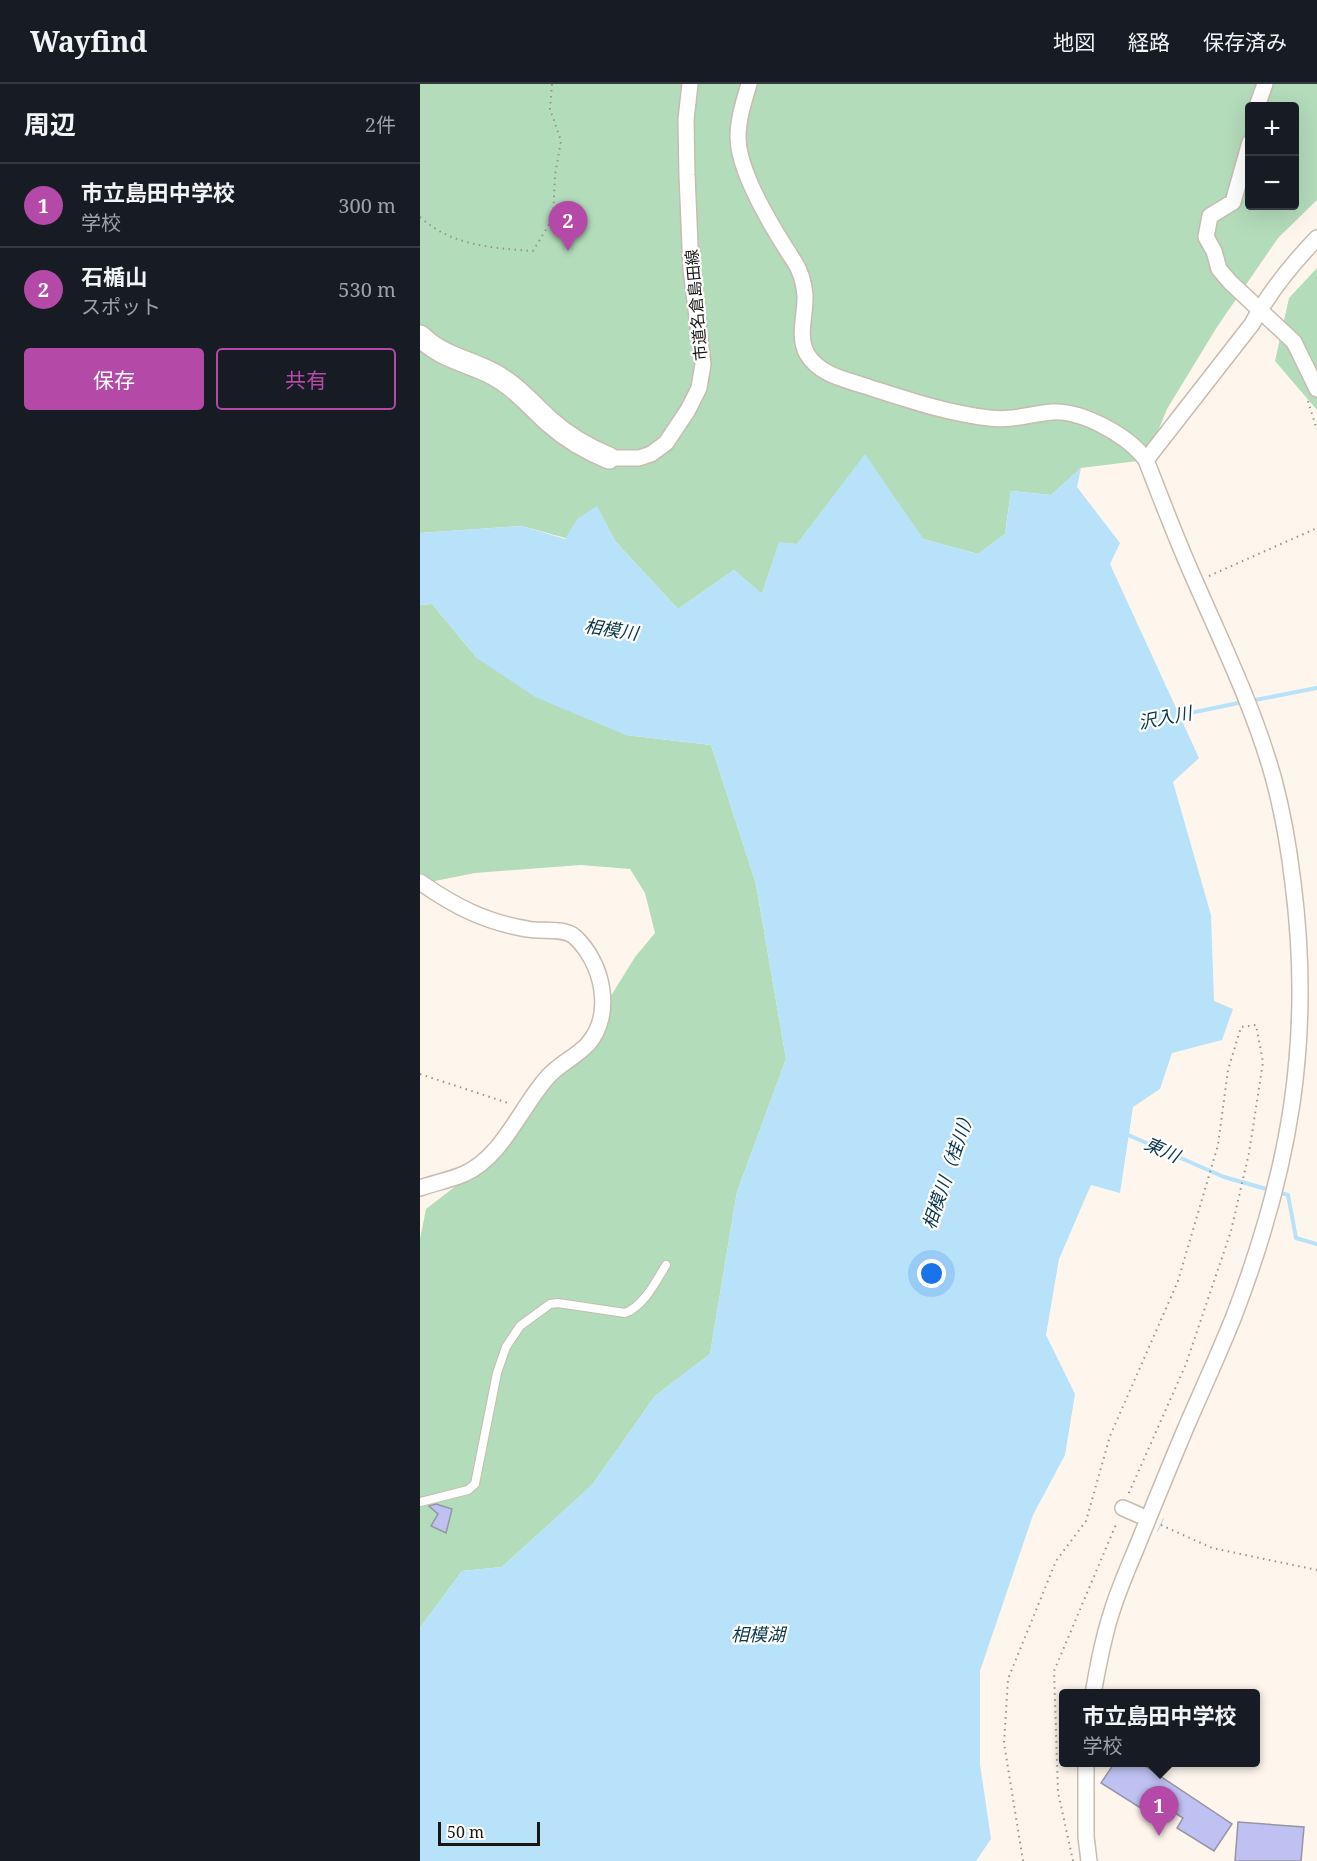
<!DOCTYPE html>
<html lang="ja">
<meta charset="utf-8">
<style>
:root{--surface:#171b24;--page:#242831;--text:#f1f3f6;--muted:#9ea1a6;--line:#363941;--accent:#b549a8}
body{margin:0;font-family:"Noto Serif","Noto Sans JP",serif;background:var(--page);color:var(--text)}
.controls{position:absolute;right:18px;top:18px;display:grid;overflow:hidden;border-radius:6px;box-shadow:0 6px 24px #0002}
.controls button{width:54px;height:54px;display:grid;place-items:center;padding:0;border:0;border-bottom:2px solid var(--line);background:var(--surface);color:var(--text);font:30px sans-serif}
.scale{position:absolute;left:18px;bottom:15px;width:102px;box-sizing:border-box;padding-left:6px;border:3px solid #191612;border-top:0;font-size:16px;line-height:21px;white-space:nowrap;color:#191612;-webkit-text-stroke:4px #fff;paint-order:stroke}
.you{position:absolute;left:512px;top:1190px;width:21px;height:21px;margin:-15px;border:4px solid #fff;border-radius:50%;background:#1a73e8;box-shadow:0 0 0 9px #1a73e833}
.badge{display:grid;place-items:center;width:39px;height:39px;border-radius:50%;background:var(--accent);color:#fff;font-size:20px;font-weight:700}
.pin{position:absolute;translate:-50% -50px;filter:drop-shadow(0 2px 3px #0008)}
.pin::after{content:'';position:absolute;top:32px;width:21px;height:18px;background:inherit;clip-path:polygon(0 0,100% 0,50% 100%)}
.popup{position:absolute;left:639px;top:1605px;width:201px;height:78px;box-sizing:border-box;display:grid;place-content:center;border-radius:6px;background:var(--surface);filter:drop-shadow(0 2px 4px #0005);font-size:20px;white-space:nowrap;color:var(--muted)}
.popup b{font-size:22px;color:var(--text)}
.popup::after{content:'';position:absolute;left:50%;top:100%;margin-left:-12px;border:12px solid transparent;border-top-color:var(--surface)}
.list{margin:0;padding:0;list-style:none}
h2{display:flex;justify-content:space-between;align-items:center;height:78px;margin:0;padding:0 24px;font-size:26px}
h2 small{font-size:20px;font-weight:400;color:var(--muted)}
.list li{display:grid;grid-template-columns:39px 1fr auto;gap:18px;align-items:center;box-sizing:border-box;height:84px;padding:0 24px;border-top:2px solid var(--line)}
.list b{display:block;font-size:22px;white-space:nowrap}
.list p{margin:0;font-size:20px;white-space:nowrap;color:var(--muted)}
.list em{font-size:20px;font-style:normal;color:var(--muted)}
.actions{display:flex;gap:12px;padding:18px 24px}
.actions a{flex:1;padding:14px 0;border:2px solid var(--accent);border-radius:6px;text-align:center;font-size:21px;color:var(--accent)}
.actions .main{background:var(--accent);color:#fff}
.map{position:relative;flex:none;width:897px;height:1777px;overflow:hidden}
header{display:flex;align-items:center;gap:36px;box-sizing:border-box;height:84px;padding:0 30px;background:var(--surface);border-bottom:2px solid var(--line)}
header strong{font-size:28px}
nav{display:flex;gap:33px;margin-inline-start:auto;font-size:21px}
main{display:flex}
aside{flex:1;background:var(--surface)}
.map>svg:first-child{display:block}
</style>
<header>
<strong>Wayfind</strong>
<nav><a>地図</a><a>経路</a><a>保存済み</a></nav>
</header>
<main>
<aside>
<h2>周辺<small>2件</small></h2>
<ul class="list">
<li><span class="badge">1</span><div><b>市立島田中学校</b><p>学校</p></div><em>300 m</em></li>
<li><span class="badge">2</span><div><b>石楯山</b><p>スポット</p></div><em>530 m</em></li>
</ul>
<div class="actions"><a class="main">保存</a><a>共有</a></div>
</aside>
<div class="map">
<svg width="897" height="1777" viewBox="0 0 897 1777">
<rect width="100%" height="100%" fill="#fef6ed"/>
<path fill="#b3dcba" fill-rule="evenodd" d="M0,0H897V116L858,154L797,243L747,325L726,376L661,384L631,411L591,407L585,450L558,470L503,455L445,371L377,460L359,459L342,510L314,486L258,525L195,457L177,423L156,457L102,442L0,449ZM830,22H874V122H830Z
M897,184V326L855,277L869,214Z
M12,520L57,574L206,651L291,661L336,800L366,975L317,1108L290,1270L235,1312L172,1401L82,1483L42,1487L0,1544V1155L6,1125L72,1074L181,928L215,873L235,849L225,809L210,785L161,781L55,789L0,800V521Z"/>
<path fill="#b8e2f9" d="M445,370L503,455L558,470L585,450L591,407L631,411L661,384L657,403L700,459L690,480L779,674L753,698L791,831L794,917L813,925L802,956L752,969L740,1005L713,1023L700,1109L671,1101L639,1175L626,1251L655,1310L645,1371L613,1431L560,1587V1680L571,1755L556,1777H0V1544L42,1487L82,1483L172,1401L235,1312L290,1270L317,1108L366,975L336,800L291,661L206,651L115,613L57,574L12,520L0,521V449L102,442L145,455L158,434L177,422L195,457L258,525L314,486L342,510L359,458L377,460Z"/>
<g fill="none" stroke-linecap="round" stroke-linejoin="round">
<path stroke="#b8e2f9" stroke-width="4" d="M830,617L897,604
M756,632L823,618
M706,1050L804,1093L850,1106
M857,1108L868,1111L876,1154L897,1160"/>
</g>
<path fill="#bec1f1" stroke="#9596a3" stroke-width="1.5" d="M16,1420L32,1425L26,1449L11,1442L18,1430L9,1422Z
M695,1678H719L812,1740L794,1767L757,1744L763,1734L735,1716L727,1728L681,1699Z
M818,1738L884,1743L881,1777H815Z"/>
<g fill="none" stroke-linecap="round" stroke-linejoin="round">
<path stroke="#dcd4cc" stroke-width="15" stroke-dasharray="15 8" stroke-linecap="butt" d="M719,1431L741,1441"/>
<defs>
<path id="lane" d="M0,1418L48,1406L55,1400L77,1289L86,1263L100,1242L130,1220L138,1219L205,1229C224,1222 236,1197 246,1181"/>
<path id="street" d="M329,0C324,17 318,35 318,53C318,88 355,148 374,177C380,186 384,200 385,211C386,230 377,252 387,270C400,291 424,295 445,302C486,315 526,329 569,334C592,337 609,330 632,328C662,326 709,352 726,376C742,417 757,457 775,497C804,563 835,627 854,696C863,730 869,765 873,799C893,955 870,1086 814,1232C800,1267 785,1300 770,1334C752,1376 735,1418 718,1460C709,1482 699,1504 692,1527C683,1554 678,1582 673,1610
M837,22L845,0
M830,58L813,118L790,132L786,153L794,167L799,185L810,198L874,258L897,305
M189,374H219L231,370L246,359L268,326L279,304L283,280L271,185L267,91L266,36L270,0
M726,376L832,240C849,208 872,180 897,154
M0,798C34,822 65,838 107,845C121,848 144,843 155,853C183,879 194,930 168,960C155,974 138,980 126,995C100,1025 82,1073 44,1090C30,1096 14,1099 0,1104
M703,1424L719,1431
M666,1678V1753L669,1777"/>
<path id="secondary" d="M0,252C20,272 44,276 69,288C94,300 110,320 130,338C148,354 167,365 189,374"/>
</defs>
<use href="#lane" stroke="#c6bcb1" stroke-width="10"/>
<use href="#street" stroke="#c6bcb1" stroke-width="18"/>
<use href="#secondary" stroke="#c6bcb1" stroke-width="24"/>
<path stroke="#99938c" stroke-width="2" stroke-dasharray="1.5 4.5" stroke-linecap="butt" d="M0,133C32,162 72,164 113,167L133,134L135,91L141,57L130,25L132,0
M888,317L897,346
M789,492L897,444
M0,990L91,1020
M741,1441L792,1464L897,1486
M603,1777L584,1659L588,1595L636,1477L666,1437L690,1352L758,1197L798,1061L808,986L821,943L836,941L843,978L829,1069L811,1147L766,1280L708,1411
M653,1777L638,1708L634,1587L697,1438"/>
<use href="#lane" stroke="#fff" stroke-width="8"/>
<use href="#street" stroke="#fff" stroke-width="15"/>
<use href="#secondary" stroke="#fff" stroke-width="21"/>
</g>
<g text-anchor="middle" stroke-width="4.5" stroke-linejoin="round" paint-order="stroke">
<g font-size="16" fill="#191612" stroke="#fff">
<text transform="translate(276 221) rotate(-95)" y="6">市道名倉島田線</text>
</g>
<g font-size="18" font-style="italic" fill="#09364a" stroke="#fff">
<text transform="translate(191 546) rotate(9)" y="6">相模川</text>
<text transform="translate(745 634) rotate(-11)" y="6">沢入川</text>
<text transform="translate(742 1066) rotate(24)" y="6">東川</text>
<text transform="translate(529 1085) rotate(-71)" y="6">相模川（桂川）</text>
<text x="338" y="1557">相模湖</text>
</g>
</g>
</svg>
<div class="controls">
<button>+</button>
<button>−</button>
</div>
<div class="scale">50 m</div>
<div class="you"></div>
<div class="pin badge" style="left:739px;top:1752px">1</div>
<div class="popup"><b>市立島田中学校</b>学校</div>
<div class="pin badge" style="left:148px;top:167px">2</div>
</div>
</main>
